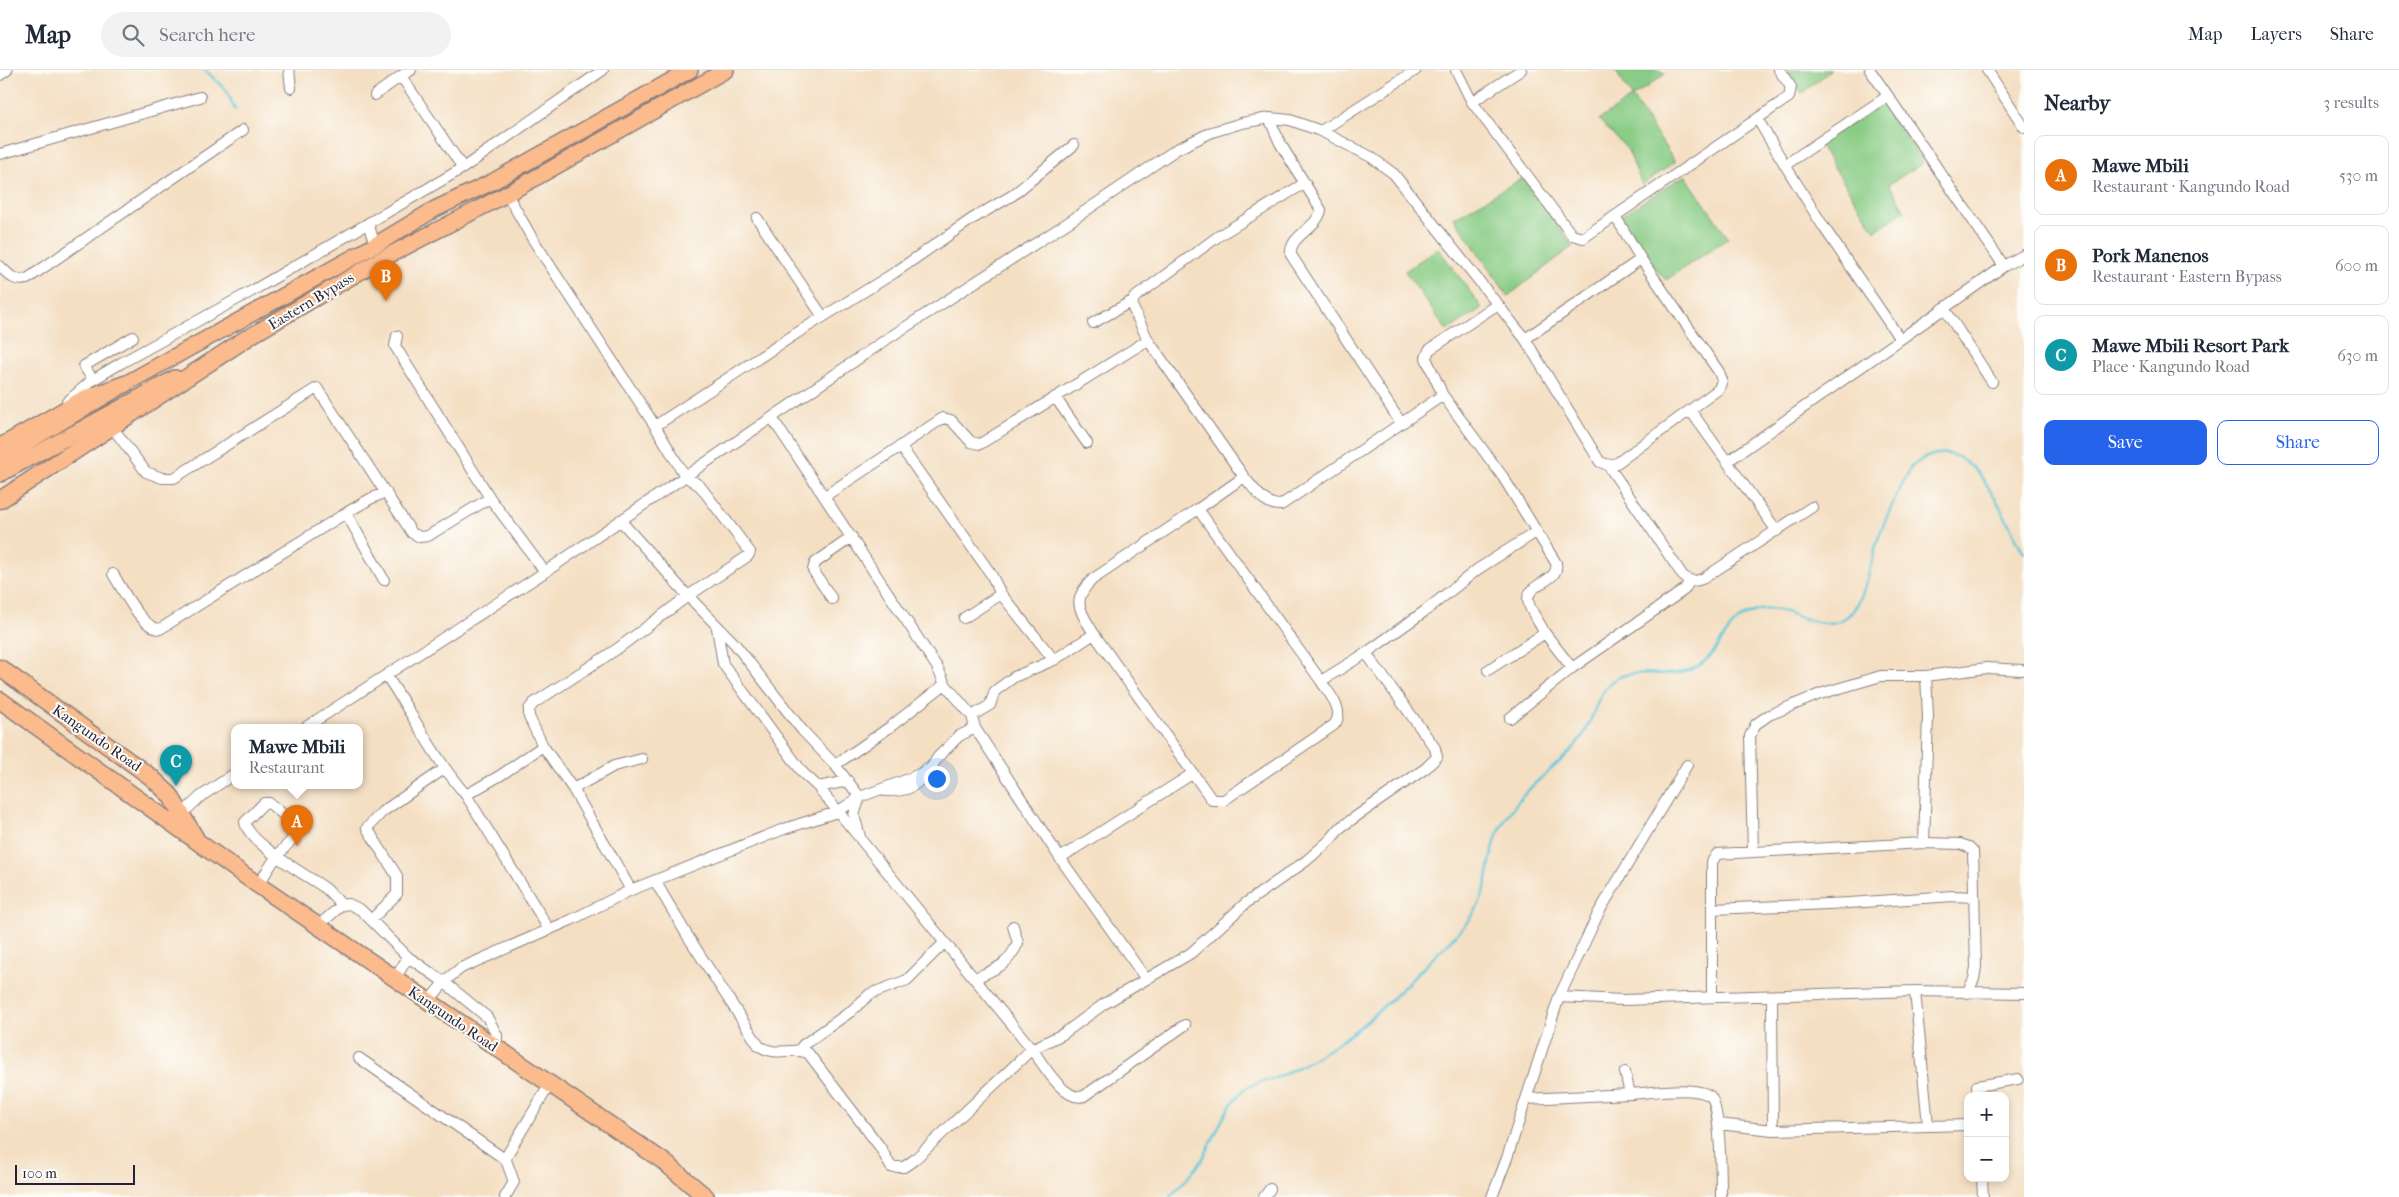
<!DOCTYPE html>
<meta charset="utf-8">
<style>
:root{--surface:#fff;--page:#f2f2f3;--text:#1f2937;--muted:#747a83;--line:#e0e1e3;--accent:#2563eb}
body{margin:0;font-family:"IM FELL French Canon",serif;background:var(--page);color:var(--text)}
.controls{position:absolute;right:15px;bottom:15px;display:grid;overflow:hidden;border-radius:10px;box-shadow:0 2px 8px #0003}
.controls button{width:45px;height:45px;display:grid;place-items:center;padding:0;border:0;border-bottom:1px solid var(--line);background:var(--surface);color:var(--text);font:25px sans-serif}
.scale{position:absolute;left:15px;bottom:12px;width:120px;box-sizing:border-box;padding-left:5px;border:2px solid #22223b;border-top:0;font-size:14px;line-height:18px;white-space:nowrap;color:#22223b;-webkit-text-stroke:4px #fdfcf7;paint-order:stroke}
.you{position:absolute;left:936px;top:708px;width:18px;height:18px;margin:-12px;border:4px solid #fff;border-radius:50%;background:#1a73e8;box-shadow:0 0 0 8px #1a73e833}
.badge{display:grid;place-items:center;width:32px;height:32px;border-radius:50%;background:var(--accent);color:#fff;font-size:16px;font-weight:700}
.pin{position:absolute;translate:-50% -41px;filter:drop-shadow(0 1px 2px #0008)}
.pin::after{content:'';position:absolute;top:26px;width:18px;height:15px;background:inherit;clip-path:polygon(0 0,100% 0,50% 100%)}
.popup{position:absolute;left:231px;top:654px;width:132px;height:65px;box-sizing:border-box;display:grid;place-content:center;border-radius:10px;background:var(--surface);filter:drop-shadow(0 1px 4px #0005);font-size:16px;white-space:nowrap;color:var(--muted)}
.popup b{font-size:19px;color:var(--text)}
.popup::after{content:'';position:absolute;left:50%;top:100%;margin-left:-10px;border:10px solid transparent;border-top-color:var(--surface)}
.list{margin:0;padding:0;list-style:none}
h2{display:flex;justify-content:space-between;align-items:center;height:65px;margin:0;padding:0 20px;font-size:21px}
h2 small{font-size:16px;font-weight:400;color:var(--muted)}
.list li{display:grid;grid-template-columns:32px 1fr auto;gap:15px;align-items:center;box-sizing:border-box;height:80px;margin:0 10px 10px;padding:0 10px;border:1px solid var(--line);border-radius:10px}
.list b{display:block;font-size:19px;white-space:nowrap}
.list p{margin:0;font-size:16px;white-space:nowrap;color:var(--muted)}
.list em{font-size:16px;font-style:normal;color:var(--muted)}
.actions{display:flex;gap:10px;padding:15px 20px}
.actions a{flex:1;padding:11px 0;border:1px solid var(--accent);border-radius:10px;text-align:center;font-size:18px;color:var(--accent)}
.actions .main{background:var(--accent);color:#fff}
.icon{flex:none;width:28px;height:28px;fill:none;stroke:currentColor;stroke-width:2;stroke-linecap:round;stroke-linejoin:round}
.map{position:relative;flex:none;width:2024px;height:1127px;overflow:hidden}
header{display:flex;align-items:center;gap:30px;box-sizing:border-box;height:70px;padding:0 25px;background:var(--surface);border-bottom:1px solid var(--line)}
header strong{font-size:24px}
nav{display:flex;gap:28px;margin-inline-start:auto;font-size:18px}
.search{width:350px;height:45px;background:var(--page);display:flex;align-items:center;gap:12px;box-sizing:border-box;padding:0 18px;border-radius:28px;color:var(--muted);font-size:19px}
main{display:flex}
aside{flex:1;background:var(--surface)}
.map>svg:first-child{display:block}
</style>
<header>
<strong>Map</strong>
<div class="search"><svg class="icon" aria-label="search" viewBox="0 0 24 24"><circle cx="10" cy="10" r="6"/><path d="M15 15l6 6"/></svg>Search here</div>
<nav><a>Map</a><a>Layers</a><a>Share</a></nav>
</header>
<main>
<div class="map">
<svg width="2024" height="1127" viewBox="0 0 2024 1127">
<rect width="100%" height="100%" fill="#fdfcf7"/>
<filter id="ink" filterUnits="userSpaceOnUse"><feTurbulence type="fractalNoise" baseFrequency=".02" numOctaves="2"/><feDisplacementMap in="SourceGraphic" scale="10" xChannelSelector="R" yChannelSelector="G"/><feConvolveMatrix kernelMatrix="1 2 1 2 8 2 1 2 1" color-interpolation-filters="sRGB"/></filter>
<filter id="wash" filterUnits="userSpaceOnUse"><feTurbulence type="fractalNoise" baseFrequency=".0096" numOctaves="4" result="noise"/><feDisplacementMap in="SourceGraphic" scale="20" xChannelSelector="R" yChannelSelector="G"/><feGaussianBlur stdDeviation="1.12" result="paint"/><feColorMatrix in="noise" values="0 0 0 0 0 0 0 0 0 0 0 0 0 0 0 0 0 1.4 0 .05"/><feComposite in="paint" operator="in"/></filter>
<g filter="url(#wash)">
<rect width="100%" height="100%" fill="#f4dfc3"/>
<path fill="#89cc85" stroke="#567760" d="M1615,0H1660L1665,4L1632,27L1675,92L1642,115L1628,80L1599,50L1632,27Z
M1786,0H1831L1802,23Z
M1885,33L1923,93L1889,114L1905,141L1875,161L1819,74Z
M1685,105L1728,168L1666,210L1639,181L1619,147Z
M1523,108L1573,176L1508,226L1454,148Z
M1438,178L1482,238L1447,261L1405,201Z"/>
<g fill="none" stroke-linecap="round" stroke-linejoin="round">
<path stroke="#5dc6d8" stroke-width="2.5" d="M205,0L227,21L235,40
M1170,1127C1180,1116 1191,1105 1200,1093C1215,1070 1223,1038 1244,1020C1252,1013 1265,1012 1275,1008C1289,1002 1303,995 1316,987C1359,963 1394,927 1429,892C1442,879 1456,866 1468,851C1492,822 1485,798 1497,766C1506,744 1523,724 1541,708C1559,692 1576,680 1587,658C1595,643 1597,626 1610,613C1629,595 1664,609 1687,601C1721,591 1720,554 1753,542C1779,532 1800,552 1825,553C1866,555 1868,496 1878,469C1887,444 1899,420 1911,397C1971,348 2001,445 2024,483"/>
</g>
</g>
<g filter="url(#ink)">
<g fill="none" stroke-linecap="round" stroke-linejoin="round">
<defs>
<path id="minor" d="M289,0L291,18
M411,0L401,6L463,98
M1456,0L1472,32L1521,0
M1987,0L2024,57
M0,5L7,0
M375,25L401,6
M1888,26L2004,196
M1472,32L1572,165L1583,168L1789,27L1791,17L1779,0
M1269,48L1280,73L1321,140C1318,158 1288,166 1291,185L1401,353
M1758,50L1785,95L1888,26L1870,0
M1321,61L1416,0
M0,84L200,27
M1785,95L1823,156L1900,269
M757,148L823,247
M368,153L372,166L377,174
M0,196C9,205 14,212 27,209L243,60
M1944,238L1992,312
M1093,253L1132,231
M397,266L395,276L490,428
M1525,269L1600,392L1608,395L1617,393L1719,319L1722,310L1719,302L1641,189
M1148,270L1132,236L1134,228L1220,165L1305,113
M93,310L84,296L133,267
M1442,324L1503,407L1556,493C1560,512 1529,512 1528,529C1528,539 1540,552 1544,562L1542,565L1488,600
M1055,327L1087,373
M67,332L91,311L121,293L252,221L463,98L603,0
M1690,340L1777,461
M772,348L937,597L945,614L972,646
M655,356L797,263L894,203L972,149L1013,125L1074,75
M112,357L146,402L162,408H174L317,318L412,463L420,467L428,466L490,428L545,502
M901,377L991,504L1001,524L1054,590
M1728,391L2004,196L2024,185
M1608,395L1683,506C1691,512 1695,512 1704,508L1812,437
M825,426L943,348L951,350L971,372L980,374L1148,270L1244,407
M1198,439L1093,509C1070,531 1080,540 1094,564L1212,730H1224L1334,655C1346,641 1329,624 1321,611L1198,439L1244,407C1254,418 1264,436 1281,435L1440,327L1441,321L1426,288L1429,280L1498,234
M346,443L384,510
M620,450L688,526L735,574L802,660L835,695L860,727L854,745L861,770L1032,979L1063,964L1104,934L1191,883L1246,833L1306,791L1330,770L1341,757L1426,698L1437,687L1435,678L1366,583
M113,504C122,518 142,559 160,559L346,443L370,429L386,422
M832,529L813,500L815,493L852,467
M964,548L1001,524
M717,558L723,594L803,703L818,717L848,711
M1544,562L1572,598
M1094,564L1054,590L1014,607L995,621L990,635L972,646L975,658L1060,788L1146,909
M386,605C414,646 434,688 466,725
M1321,611L1366,583L1425,541L1478,499L1536,462
M1510,648L1572,598L1684,520L1690,511
M306,657L545,502L887,269L1069,152L1177,79L1212,62L1242,53L1269,48L1290,50L1321,61L1371,87L1394,104L1525,269L1641,189L1615,146
M543,676L501,705L466,725L549,859
M835,695L890,657L945,614
M818,717L858,766
M573,719L614,696L642,689
M885,721C907,721 911,720 926,704
M182,744L200,727L234,704
M1924,773L1928,646L1926,606
M1753,782L1750,666L1756,654L1769,645L1820,624L1881,606H1926L1987,598L2022,600
M1060,788L1192,704
M655,811L687,865L759,976C779,988 790,976 808,983L880,1077L891,1097H904L914,1090L1032,979C1042,993 1065,1033 1084,1026L1185,955
M258,815L276,787L300,761L299,757L269,733H264L245,752C248,773 308,806 325,818C331,823 336,829 342,835
M631,820L784,759L837,742L860,727L911,708L931,698L938,687L959,666L975,658
M1713,839L1849,833L1953,826L1974,827
M371,850L397,824V806L367,758L382,742L444,699
M318,856L342,835L349,834L361,840L408,887L444,912L487,947L497,965V979
M975,908C998,898 1007,896 1018,873L1013,856
M395,909L408,887
M1915,921L1928,1055
M1772,926L1773,1060
M1559,927L1623,930L1915,921L2024,923
M1712,927V792L1717,784L1924,773L1960,774L1969,777L1973,781L1976,897L1974,909L1967,923
M428,932L447,909L461,898L571,850L631,820L573,719L543,676L529,647V639L534,633L617,579L688,526L748,486L750,482L700,416L685,406L655,356L532,168L507,124
M799,980L803,975L850,942L870,924L907,910L944,873
M359,988L506,1090
M1625,1002L1630,1024C1648,1023 1695,1015 1710,1026C1721,1034 1721,1110 1721,1127
M1978,1026L1977,1016L2018,1009
M1526,1029L1630,1024
M1718,1054L1773,1060L1968,1055
M1982,1108L1983,1127
M505,1127L514,1112L506,1090L507,1085L550,1014
M1264,1127L1270,1119
M1492,1127L1507,1088L1559,927L1599,842L1687,695"/>
<path id="primary" d="M237,274L380,190L507,124L726,0
M0,388L125,314L377,174L435,139L492,112L690,0
M0,404L175,308"/>
<path id="trunk" d="M0,377L84,329L125,314
M0,430L247,268
M0,598L151,707L170,725L195,767
M0,630L258,815L663,1091L706,1127"/>
</defs>
<use href="#minor" stroke="#8b807f" stroke-width="12"/>
<use href="#primary" stroke="#8b807f" stroke-width="18"/>
<use href="#trunk" stroke="#8b807f" stroke-width="19"/>
<use href="#minor" stroke="#fff" stroke-width="10"/>
<use href="#primary" stroke="#fbbb8d" stroke-width="15"/>
<use href="#trunk" stroke="#fbbb8d" stroke-width="16"/>
</g>
</g>
<g text-anchor="middle" stroke-width="4" stroke-linejoin="round" paint-order="stroke">
<g font-size="15" fill="#22223b" stroke="#fdfcf7">
<text transform="translate(311 231) rotate(-31)" y="5">Eastern Bypass</text>
<text transform="translate(97 668) rotate(35)" y="5">Kangundo Road</text>
<text transform="translate(453 949) rotate(34)" y="5">Kangundo Road</text>
</g>
</g>
</svg>
<div class="controls">
<button>+</button>
<button>−</button>
</div>
<div class="scale">100 m</div>
<div class="you"></div>
<div class="pin badge" style="left:297px;top:776px;background:#e8710a">A</div>
<div class="popup"><b>Mawe Mbili</b>Restaurant</div>
<div class="pin badge" style="left:386px;top:231px;background:#e8710a">B</div>
<div class="pin badge" style="left:176px;top:716px;background:#0f9aa8">C</div>
</div>
<aside>
<h2>Nearby<small>3 results</small></h2>
<ul class="list">
<li><span class="badge" style="background:#e8710a">A</span><div><b>Mawe Mbili</b><p>Restaurant · Kangundo Road</p></div><em>530 m</em></li>
<li><span class="badge" style="background:#e8710a">B</span><div><b>Pork Manenos</b><p>Restaurant · Eastern Bypass</p></div><em>600 m</em></li>
<li><span class="badge" style="background:#0f9aa8">C</span><div><b>Mawe Mbili Resort Park</b><p>Place · Kangundo Road</p></div><em>630 m</em></li>
</ul>
<div class="actions"><a class="main">Save</a><a>Share</a></div>
</aside>
</main>
